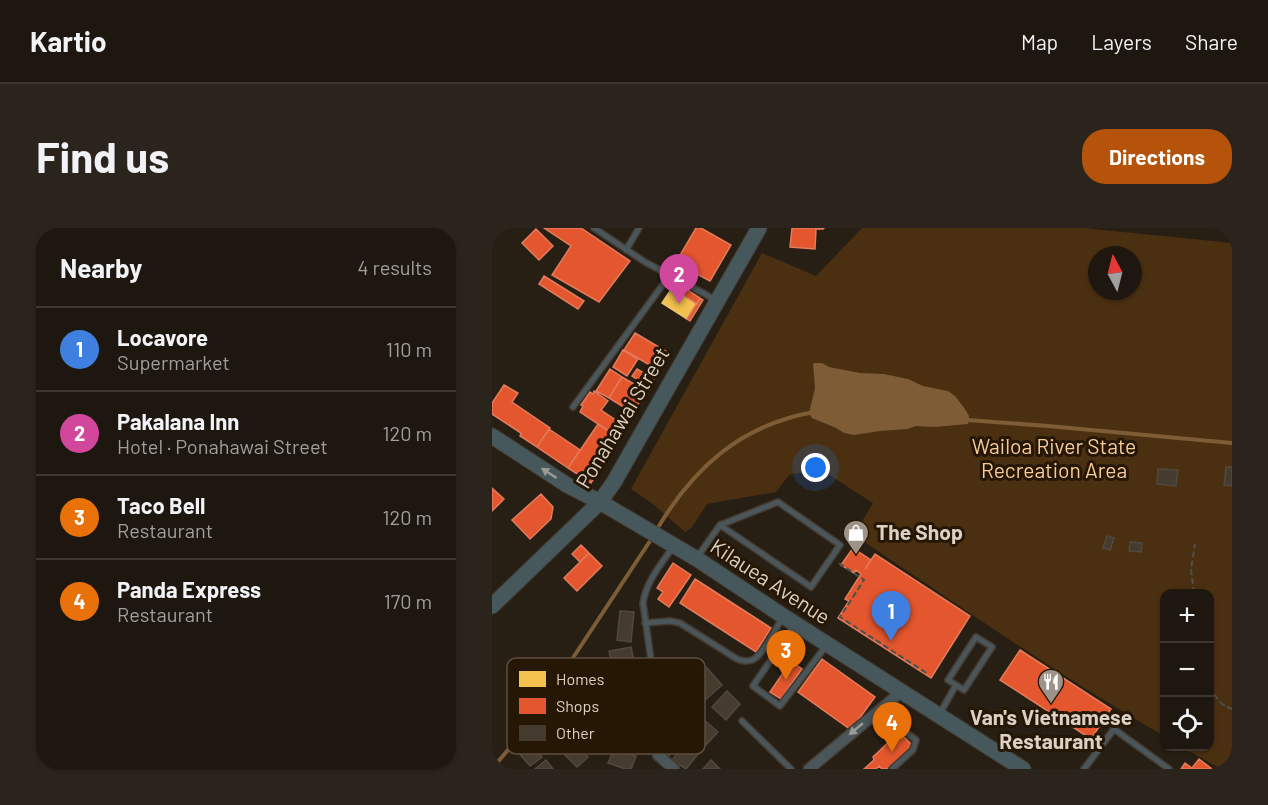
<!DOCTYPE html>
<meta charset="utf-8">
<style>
:root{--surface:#1e170f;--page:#2b241d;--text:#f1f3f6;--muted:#a19f9e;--line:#3c362f;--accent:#b45309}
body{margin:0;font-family:Barlow,sans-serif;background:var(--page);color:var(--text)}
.controls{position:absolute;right:18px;bottom:18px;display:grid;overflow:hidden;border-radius:12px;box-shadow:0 2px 4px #0004}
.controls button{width:54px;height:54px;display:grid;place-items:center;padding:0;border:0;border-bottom:2px solid var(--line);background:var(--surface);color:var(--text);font:30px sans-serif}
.compass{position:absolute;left:596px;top:18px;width:54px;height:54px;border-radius:50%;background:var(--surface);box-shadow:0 2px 4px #0004;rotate:353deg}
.you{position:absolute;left:324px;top:240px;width:21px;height:21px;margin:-15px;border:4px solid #fff;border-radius:50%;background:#1a73e8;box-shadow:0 0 0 9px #1a73e833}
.badge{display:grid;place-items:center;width:39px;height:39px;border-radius:50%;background:var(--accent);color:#fff;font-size:20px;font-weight:700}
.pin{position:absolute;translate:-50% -50px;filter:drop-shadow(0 2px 3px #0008)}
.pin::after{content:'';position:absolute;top:32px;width:21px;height:18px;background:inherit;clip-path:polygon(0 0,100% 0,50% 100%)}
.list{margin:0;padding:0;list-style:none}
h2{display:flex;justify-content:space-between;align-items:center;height:78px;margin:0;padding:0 24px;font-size:26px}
h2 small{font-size:20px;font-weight:400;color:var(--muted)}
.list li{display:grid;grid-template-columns:39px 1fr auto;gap:18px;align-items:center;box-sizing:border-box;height:84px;padding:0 24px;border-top:2px solid var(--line)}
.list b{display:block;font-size:22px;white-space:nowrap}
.list p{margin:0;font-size:20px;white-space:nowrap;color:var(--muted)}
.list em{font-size:20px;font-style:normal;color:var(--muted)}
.icon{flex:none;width:33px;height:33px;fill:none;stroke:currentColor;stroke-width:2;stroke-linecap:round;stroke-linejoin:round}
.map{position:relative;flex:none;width:740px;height:541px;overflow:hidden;border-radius:24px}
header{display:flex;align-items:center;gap:36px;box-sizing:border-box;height:84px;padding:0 30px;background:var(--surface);border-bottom:2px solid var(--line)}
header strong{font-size:28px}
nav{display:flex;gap:33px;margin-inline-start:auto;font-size:21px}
.intro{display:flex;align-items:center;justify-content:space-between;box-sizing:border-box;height:144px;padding:0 36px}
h1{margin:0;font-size:42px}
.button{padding:15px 27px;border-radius:24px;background:var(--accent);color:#fff;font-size:21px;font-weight:700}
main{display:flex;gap:36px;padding:0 36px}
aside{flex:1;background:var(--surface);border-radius:24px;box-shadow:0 2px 4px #0004}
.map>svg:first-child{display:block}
</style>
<header>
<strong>Kartio</strong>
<nav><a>Map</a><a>Layers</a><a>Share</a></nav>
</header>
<div class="intro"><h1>Find us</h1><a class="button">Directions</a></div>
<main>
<aside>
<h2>Nearby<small>4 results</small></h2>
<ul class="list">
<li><span class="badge" style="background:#3f7fe0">1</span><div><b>Locavore</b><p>Supermarket</p></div><em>110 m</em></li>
<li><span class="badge" style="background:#d1479c">2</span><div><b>Pakalana Inn</b><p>Hotel · Ponahawai Street</p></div><em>120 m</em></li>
<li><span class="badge" style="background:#e8710a">3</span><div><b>Taco Bell</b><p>Restaurant</p></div><em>120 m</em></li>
<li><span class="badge" style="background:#e8710a">4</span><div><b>Panda Express</b><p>Restaurant</p></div><em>170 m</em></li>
</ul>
</aside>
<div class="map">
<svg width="740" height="541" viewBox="0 0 740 541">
<rect width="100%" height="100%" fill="#281f14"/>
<path fill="#4a3010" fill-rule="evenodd" d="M370,0H591L740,15V541H729L690,519L718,518V365H672V508C566,447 465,376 362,307L381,275L328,241L297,247L284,264L215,276L200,299L193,304L161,276L139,261L270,25L324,48ZM605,27H641V63H605Z"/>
<path fill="#7d5c36" d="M321,135H330L337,139L368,145L392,146L416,151L431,158L456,163L463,168L473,181L477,188L476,196L442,199L424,198L415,201L388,203L362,207L352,205L344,200L320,190L317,185L323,160Z"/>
<path fill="#f2c14e" stroke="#ebc672" stroke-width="1.5" d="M180,60L205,76L195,91L170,75Z"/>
<path fill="#e4572e" stroke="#e27c5c" stroke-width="1.5" d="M52,0H89L138,33L107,74L60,47L79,18Z
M204,0H209L239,17L218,53L193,40L196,34L187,29Z
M300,0H332L331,1H324L323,21L298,19Z
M44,1L61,18L47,32L30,15Z
M52,48L92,73L86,81L47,56Z
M183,54L208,70L205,76L180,60Z
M208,70L211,72L198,93L195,91Z
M143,105L177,125L166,142L132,122Z
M131,122L146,131L135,148L121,139Z
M118,141L130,149L117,170L104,163Z
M145,141L162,151L157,159L140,148Z
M130,149L154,163L141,185L117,170Z
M12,157L26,165L20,174L58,200L45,219L28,208L29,205L0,186V175Z
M102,163L116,173L109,182L131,197L124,208L88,184L91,178L89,177L98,164L101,166Z
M106,196L120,205L117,209L125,215L99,255L76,240Z
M57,201L88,222L76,240L45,219Z
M0,260L12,271L0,283Z
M49,266L61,279L59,291L38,311L20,292Z
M89,317L97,325L88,334L80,326Z
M361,320L379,332L373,341L383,326L478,388L439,450L346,390L357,373L353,371L369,346L364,342L362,345L349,337Z
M97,325L110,338L85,363L72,350Z
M181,335L199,347L177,379L166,371L171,364L165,360Z
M203,351L279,400L264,424L188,375Z
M528,422L619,481L599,511L508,452Z
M330,431L383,469L359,502L306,464Z
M299,433L310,441L289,471L278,464Z
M407,504L421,518L397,541H390L387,538L384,541H372L382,532L381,529Z
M707,531L720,541H689L693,535L700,540Z"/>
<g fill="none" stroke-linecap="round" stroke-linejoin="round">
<path stroke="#7d5c36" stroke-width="4" d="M475,192L556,198L740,215
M164,303C200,241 248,197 322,184
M0,541L36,498L160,310"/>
</g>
<path fill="#453b2e" stroke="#514940" stroke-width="1.5" d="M734,239H740V258L732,257Z
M666,241L686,242L684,258L665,256Z
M615,308L622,310L618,322L611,320Z
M638,314L650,315L649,324L637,323Z
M128,383L142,384L139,414L125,412Z
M139,419L144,442L122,447L117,423Z
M214,439L230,457L214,471L198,454Z
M235,463L248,476L234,492L220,479Z
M212,492L226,504L211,520L197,508Z
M174,500L188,509L177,528L162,519Z
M38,513L50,529L38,538L25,523Z
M80,513L96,529L85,539L69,523Z
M193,516L206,526L194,541L180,532Z
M122,521L144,528L139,541H133L116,535Z
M54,532L61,541H43Z
M219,532L228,541H211Z"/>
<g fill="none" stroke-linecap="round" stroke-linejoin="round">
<defs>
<path id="lane" d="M102,0L153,34L213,66L224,73
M134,22L147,0
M81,179L178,47
M206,328L228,297L286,274L348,317L319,359L228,297
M153,395L178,393L188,395L245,431C250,433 254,434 260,432C271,428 283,401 290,391
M302,398L261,458L288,478L334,418
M484,409L500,419L472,462L456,452Z
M88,454L111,490L117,492L137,483L147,477L152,469L159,432L151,375C154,354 169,336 181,319
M447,487L464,457
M250,493L299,541
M400,541L421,522L424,512L406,498
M592,541L622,501L677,541"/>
<path id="street" d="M166,527L182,541
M317,541L402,470L408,463"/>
<path id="secondary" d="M0,208L75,257L108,274L205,331L291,388L531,541
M0,378L108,274L122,254L267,0"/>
</defs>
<use href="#lane" stroke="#433b32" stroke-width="8"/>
<use href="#street" stroke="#433b32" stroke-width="13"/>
<use href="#secondary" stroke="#433b32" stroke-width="17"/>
<path stroke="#4c5150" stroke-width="2" stroke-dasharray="6 3" stroke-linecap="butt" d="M0,8L11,0
M347,335L372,352L348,389L436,446
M702,365L699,341L703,316
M718,449C720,464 724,475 740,481"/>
<use href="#lane" stroke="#4a5659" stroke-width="5"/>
<use href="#street" stroke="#4a5659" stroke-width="10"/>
<use href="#secondary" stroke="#47585c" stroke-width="15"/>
</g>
<defs><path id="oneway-solid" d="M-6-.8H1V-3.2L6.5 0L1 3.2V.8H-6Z" transform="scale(1.5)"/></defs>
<use fill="#999b96" href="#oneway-solid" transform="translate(57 245) rotate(-147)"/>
<use fill="#9a9a95" href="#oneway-solid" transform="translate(364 501) rotate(140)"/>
<defs>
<symbol id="shop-pin" viewBox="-11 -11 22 30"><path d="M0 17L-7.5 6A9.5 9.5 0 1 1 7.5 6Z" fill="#9d9388" stroke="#261604"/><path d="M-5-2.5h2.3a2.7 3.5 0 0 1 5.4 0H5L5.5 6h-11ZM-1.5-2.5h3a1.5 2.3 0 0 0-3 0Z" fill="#fff"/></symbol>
<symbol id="restaurant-pin" viewBox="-11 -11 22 30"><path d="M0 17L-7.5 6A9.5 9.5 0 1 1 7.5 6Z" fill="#9d9388" stroke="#261604"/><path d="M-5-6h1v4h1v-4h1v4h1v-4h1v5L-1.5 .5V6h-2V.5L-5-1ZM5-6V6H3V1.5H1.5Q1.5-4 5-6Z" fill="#fff"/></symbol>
</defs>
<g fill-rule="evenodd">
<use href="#shop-pin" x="349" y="290" width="30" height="40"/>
<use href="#restaurant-pin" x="544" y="439" width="30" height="40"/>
</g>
<g text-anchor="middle" stroke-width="6" stroke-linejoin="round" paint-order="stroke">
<g font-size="21" fill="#dcd1c6" stroke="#261604">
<text transform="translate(131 190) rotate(-59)" y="7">Ponahawai Street</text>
<text transform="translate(278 354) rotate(33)" y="7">Kilauea Avenue</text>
</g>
<g font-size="21" fill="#f8cc9a" stroke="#261604">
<text x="562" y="226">Wailoa River State<tspan x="562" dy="24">Recreation Area</tspan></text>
</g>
<g font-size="21" font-weight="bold" fill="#dcd1c6" stroke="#261604" text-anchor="start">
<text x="384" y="312">The Shop</text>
<text x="559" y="497" text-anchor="middle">Van's Vietnamese<tspan x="559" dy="24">Restaurant</tspan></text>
</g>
</g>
<rect x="15" y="430" width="198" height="96" rx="9" fill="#261604" stroke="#5d4e3e" stroke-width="1.5"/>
<rect x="27" y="443" width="27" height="16" fill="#f2c14e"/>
<rect x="27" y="470" width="27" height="16" fill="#e4572e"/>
<rect x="27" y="497" width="27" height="16" fill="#453b2e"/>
<g font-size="16" fill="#dcd1c6">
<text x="64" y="457">Homes</text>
<text x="64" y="484">Shops</text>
<text x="64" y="511">Other</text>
</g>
</svg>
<div class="controls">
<button>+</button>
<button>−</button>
<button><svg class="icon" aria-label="locate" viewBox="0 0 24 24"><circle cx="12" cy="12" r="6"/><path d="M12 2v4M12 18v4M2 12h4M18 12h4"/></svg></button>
</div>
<svg class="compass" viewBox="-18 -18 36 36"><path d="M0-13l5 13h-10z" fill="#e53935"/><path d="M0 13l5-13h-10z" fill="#a19f9e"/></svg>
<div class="you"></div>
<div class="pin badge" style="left:399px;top:413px;background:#3f7fe0">1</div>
<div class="pin badge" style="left:187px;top:76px;background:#d1479c">2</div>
<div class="pin badge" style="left:294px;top:452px;background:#e8710a">3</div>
<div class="pin badge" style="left:400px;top:524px;background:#e8710a">4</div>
</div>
</main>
